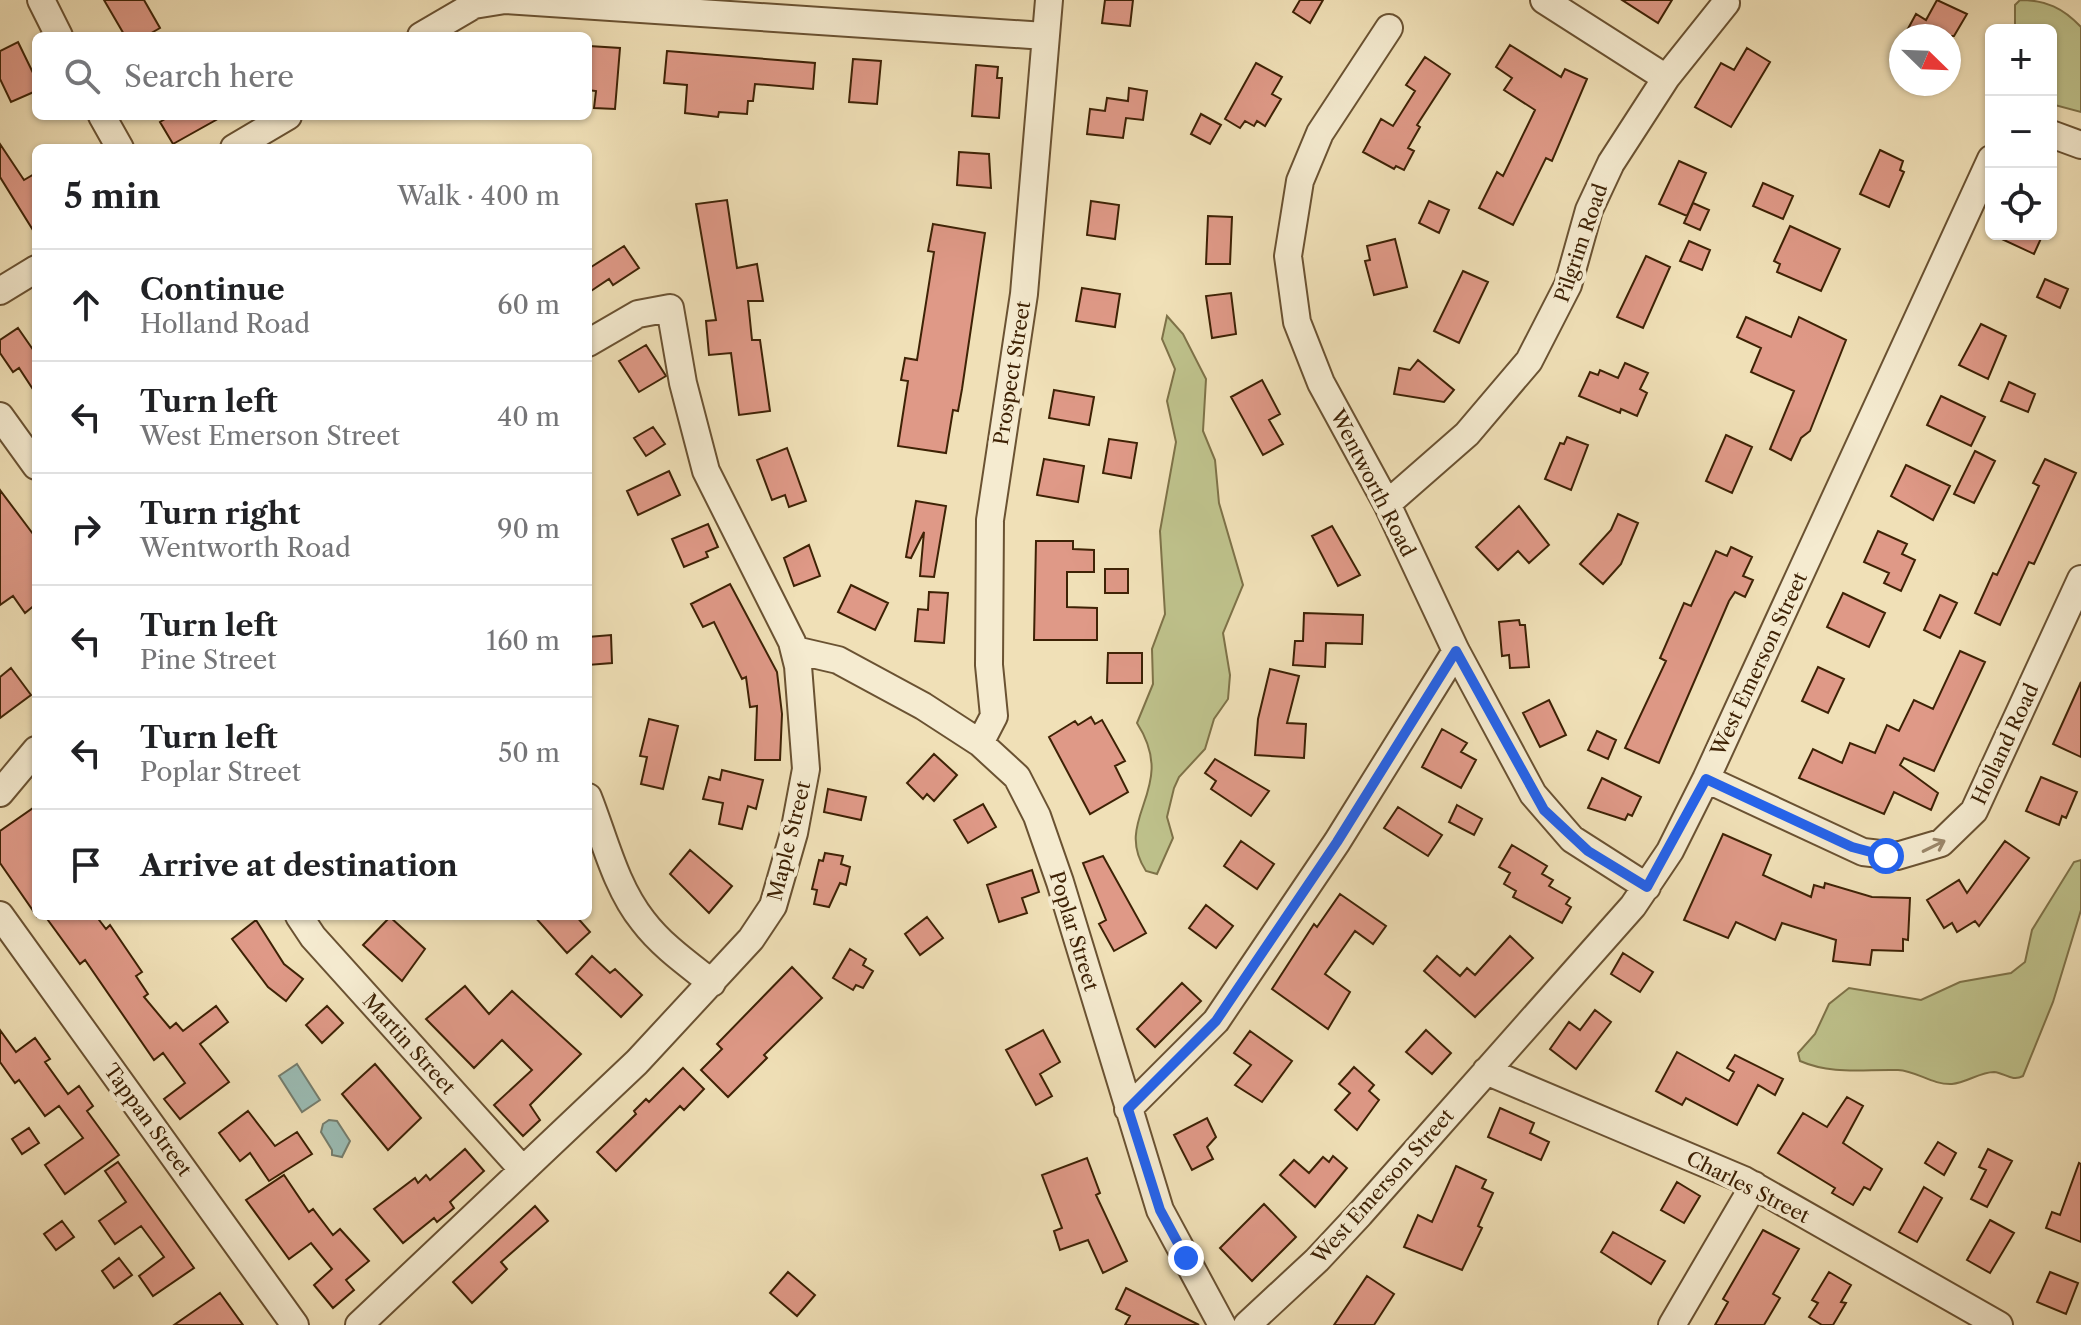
<!DOCTYPE html>
<meta charset="utf-8">
<style>
:root{--surface:#fff;--page:#f2f2f2;--text:#202124;--muted:#757577;--line:#e0e0e0}
body{margin:0;font-family:"Libre Caslon Text",serif;background:var(--page);color:var(--text)}
.controls{position:absolute;right:24px;top:24px;display:grid;overflow:hidden;border-radius:12px;box-shadow:0 2px 6px #0004}
.controls button{width:72px;height:72px;display:grid;place-items:center;padding:0;border:0;border-bottom:2px solid var(--line);background:var(--surface);color:var(--text);font:40px sans-serif}
.compass{position:absolute;left:1889px;top:24px;width:72px;height:72px;border-radius:50%;background:var(--surface);box-shadow:0 2px 6px #0004;rotate:113deg}
.stop{position:absolute;width:24px;height:24px;margin:-18px;border:6px solid #2563eb;border-radius:50%;background:#fff}
.stop.end{background:#2563eb;border-color:#fff;box-shadow:0 2px 8px #0008}
.list{margin:0;padding:0;list-style:none}
h2{display:flex;justify-content:space-between;align-items:center;height:104px;margin:0;padding:0 32px;font-size:34px}
h2 small{font-size:26px;font-weight:400;color:var(--muted)}
.list li{display:grid;grid-template-columns:52px 1fr auto;gap:24px;align-items:center;box-sizing:border-box;height:112px;padding:0 32px;border-top:2px solid var(--line)}
.list b{display:block;font-size:30px;white-space:nowrap}
.list p{margin:0;font-size:26px;white-space:nowrap;color:var(--muted)}
.list em{font-size:26px;font-style:normal;color:var(--muted)}
.icon{flex:none;width:44px;height:44px;fill:none;stroke:currentColor;stroke-width:2;stroke-linecap:round;stroke-linejoin:round}
.map{position:relative;flex:none;width:2081px;height:1325px;overflow:hidden}
.search{position:absolute;background:var(--surface);box-shadow:0 2px 6px #0004;left:32px;top:32px;width:560px;height:88px;display:flex;align-items:center;gap:20px;box-sizing:border-box;padding:0 28px;border-radius:12px;color:var(--muted);font-size:30px}
.panel{position:absolute;background:var(--surface);box-shadow:0 2px 6px #0004;left:32px;top:144px;width:560px;height:776px;border-radius:12px}
.map>svg:first-child{display:block}
</style>
<div class="map">
<svg width="2081" height="1325" viewBox="0 0 2081 1325">
<rect width="100%" height="100%" fill="#f0e0b7"/>
<filter id="stains"><feTurbulence type="fractalNoise" baseFrequency=".0025" numOctaves="4"/><feColorMatrix values="0 0 0 0 .2 0 0 0 0 .09 0 0 0 0 .02 0 0 0 .5 -.17"/></filter>
<radialGradient id="worn" r=".72"><stop offset=".6" stop-color="#630" stop-opacity="0"/><stop offset="1" stop-color="#630" stop-opacity=".3"/></radialGradient>
<path fill="#bec18b" stroke="#7e7248" stroke-width="2" d="M2020,0C2046,0 2063,8 2081,27V112L2051,104V30H2015V5Z
M1167,316L1183,334L1206,379L1203,431L1215,460L1219,503L1243,585L1223,633L1230,675L1228,699L1214,719L1205,749L1179,777L1174,788L1167,817L1173,838L1157,874L1146,871C1111,817 1180,790 1137,723L1153,684L1152,649L1165,614L1160,531L1176,442L1167,401L1175,369L1162,339Z
M2081,860V910L2053,1002L2023,1076C2012,1082 2005,1073 1994,1072C1980,1072 1966,1083 1952,1084C1932,1085 1917,1071 1898,1070C1864,1069 1832,1075 1800,1061L1798,1053L1815,1034L1829,1004L1849,988L1921,1000L1960,982L2011,973L2025,962L2032,930L2074,862Z"/>
<path fill="#9bbcb4" stroke="#767e6e" stroke-width="2" d="M297,1064L320,1100L302,1112L279,1076Z
M329,1120L337,1121L350,1141L342,1157L332,1155V1150L321,1132L323,1124Z"/>
<path fill="#df9987" stroke="#3e2205" stroke-width="2" d="M104,0H144L160,28L146,36H125Z
M1105,0H1133L1130,26L1102,23Z
M1300,0H1323L1310,23L1293,12Z
M1622,0H1672L1658,23Z
M1937,0L1967,14L1954,36H1904L1916,14L1926,20Z
M18,42L36,79V91L11,102L0,79V51Z
M1510,45L1561,77L1565,69L1587,79L1552,161L1546,158L1513,225L1479,208L1497,172L1503,176L1535,110L1504,90L1512,78L1496,67Z
M589,46L620,48L615,109L594,108L596,91L588,90Z
M1747,48L1770,62L1731,127L1695,107L1721,63L1734,70Z
M667,51L815,63L813,89L755,84L753,101H748L747,114L719,112L718,117L685,113L687,85L664,83Z
M1425,57L1450,74L1417,125L1420,127L1408,148L1414,151L1404,170L1396,166L1394,169L1363,152L1381,119L1393,126L1415,91L1406,85Z
M853,59L881,61L877,104L849,102Z
M1256,63L1282,77L1272,94L1281,99L1265,126L1257,121L1254,126L1245,121L1240,128L1225,119Z
M976,65L998,67L997,78H1002L999,118L972,116Z
M1129,88L1147,91L1143,120L1126,118L1123,138L1087,134L1090,109L1105,111L1107,98L1128,101Z
M1201,114L1221,125L1210,144L1191,134Z
M170,116H223L173,144L160,122Z
M0,144L24,180L36,173V235L0,177Z
M1880,150L1903,161L1900,170L1904,172L1889,207L1860,194Z
M959,152L989,154L991,188L957,185Z
M1679,161L1706,173L1687,216L1659,204Z
M1763,183L1793,196L1783,219L1753,206Z
M727,200L737,268L757,264L763,301H748L752,340H760L770,411L739,415L731,353L709,355L706,321L716,320L696,204Z
M1091,201L1119,205L1115,239L1087,235Z
M1429,201L1449,210L1439,233L1419,223Z
M1693,203L1709,210L1700,230L1684,223Z
M1208,216L1232,217L1230,264H1206Z
M933,224L985,233L962,389L958,411L953,410L946,453L898,446L908,381L901,380L905,358L917,360L934,252L928,251Z
M1790,226L1840,249L1821,291L1777,272L1780,264L1774,261Z
M1991,234H2043L2034,254Z
M1395,239L1407,287L1374,295L1365,261L1370,260L1367,246Z
M1689,241L1710,250L1702,270L1680,261Z
M624,246L639,268L613,285L609,279L588,293V269Z
M1646,256L1670,267L1643,328L1617,317Z
M1463,271L1488,282L1459,343L1434,331Z
M2045,279L2068,289L2060,308L2037,297Z
M1082,288L1120,294L1115,327L1076,321Z
M1231,293L1236,334L1212,338L1206,296Z
M1746,317L1791,337L1799,317L1846,340L1810,431L1801,438L1791,460L1770,449L1794,391L1751,372L1761,348L1737,337Z
M1981,324L2006,336L1988,379L1959,365Z
M18,328L36,354V394L19,368L13,372L0,353V340Z
M646,345L666,376L639,392L619,361Z
M1418,360L1454,390L1444,402L1394,394L1399,368L1410,370Z
M1625,363L1648,373L1640,389L1647,393L1637,416L1621,409L1620,413L1579,396L1590,372L1598,375L1600,370L1618,378Z
M1262,380L1280,414L1269,420L1283,444L1263,455L1231,397Z
M2009,382L2035,394L2028,412L2001,401Z
M1054,390L1094,397L1089,425L1049,418Z
M1941,396L1985,417L1971,446L1927,425Z
M653,427L665,444L646,456L634,438Z
M1726,435L1752,447L1732,493L1706,481Z
M1567,437L1588,445L1571,490L1545,479L1560,443L1564,444Z
M1109,439L1137,443L1131,478L1103,473Z
M787,448L806,501L789,507L785,495L772,500L757,460Z
M1975,451L1995,461L1974,503L1954,494Z
M1044,459L1084,466L1078,502L1037,495Z
M2045,459L2076,473L2034,564L2029,562L2000,625L1975,613L1993,573L1997,575L2039,486L2033,483Z
M1906,465L1950,486L1933,520L1891,496Z
M669,471L680,495L638,515L627,491Z
M0,490L36,538V604L25,613L13,596L0,605Z
M916,501L946,506L934,577L920,576L924,532L911,558L906,557Z
M1519,506L1549,545L1529,563L1518,551L1498,570L1476,547Z
M1618,514L1638,523L1621,564L1603,584L1580,564L1611,530Z
M708,524L718,547L706,552L708,557L684,567L672,539Z
M1332,526L1360,575L1338,586L1312,536Z
M1878,531L1907,544L1902,554L1915,560L1901,591L1884,583L1889,573L1864,562Z
M1036,541H1073V549L1094,550V572H1067V607L1097,608V640H1034Z
M809,545L820,576L794,586L784,558Z
M1731,547L1752,557L1743,576L1753,580L1745,597L1735,592L1729,601L1659,763L1625,748L1666,661L1660,658L1684,603L1691,606L1716,551L1727,556Z
M1105,569H1128V593H1105Z
M730,584L777,672L782,714L780,760H755L757,706L750,707L746,677L742,679L714,622L703,627L691,604Z
M851,585L888,603L875,630L838,612Z
M929,592L948,593L944,643L915,641L918,609L928,610Z
M1843,593L1885,613L1869,647L1827,627Z
M1940,595L1957,603L1940,638L1924,630Z
M1304,613L1363,615L1362,644L1326,643L1325,667L1293,665L1295,641H1303Z
M1519,620L1520,625H1525L1529,667L1510,668L1509,655L1502,656L1499,622Z
M611,635L612,663L588,665V637Z
M1960,651L1985,662L1934,771L1904,758L1900,765L1938,793L1931,810L1894,792L1884,814L1799,778L1813,749L1842,763L1850,743L1875,753L1887,725L1899,731L1914,700L1933,709Z
M1108,653H1142V683H1107Z
M1818,667L1844,679L1828,713L1802,701Z
M11,668L31,695L0,718V677Z
M1270,669L1299,676L1287,723L1306,724L1304,758L1255,755L1258,719Z
M2081,682V757L2053,744Z
M1549,700L1566,735L1540,747L1523,713Z
M1091,717L1095,724L1102,720L1125,761L1115,766L1128,792L1090,814L1049,737L1075,721L1078,725Z
M649,719L678,726L663,789L641,784L647,757L640,756Z
M1442,729L1467,743L1461,752L1476,760L1461,788L1422,767Z
M1597,731L1616,740L1608,759L1588,750Z
M934,754L957,775L934,801L927,794L923,799L907,783Z
M1215,759L1269,791L1251,816L1211,789L1216,781L1205,773Z
M722,770L763,780L756,809L748,806L742,829L719,824L723,803L703,799L709,777L720,780Z
M2041,777L2077,792L2066,818L2062,816L2059,825L2026,811Z
M1602,778L1641,797L1632,816L1628,814L1625,820L1588,808Z
M828,789L866,797L861,820L824,812Z
M983,804L996,827L968,843L954,820Z
M1457,805L1482,819L1474,835L1449,822Z
M36,806V915L0,863V831Z
M1398,807L1442,835L1428,856L1384,828Z
M1723,834L1771,855L1763,875L1811,897L1814,885L1824,888L1825,883L1872,897L1910,898L1908,940L1903,939V951L1872,950L1870,965L1833,961L1836,940L1782,923L1775,940L1736,922L1728,938L1684,920Z
M1241,841L1274,864L1257,889L1224,866Z
M2005,841L2029,858L1979,926L1975,921L1957,932L1952,923L1944,928L1927,900L1959,880L1967,893Z
M1512,845L1547,866L1542,874L1553,880L1549,886L1570,898L1566,904L1571,907L1562,923L1513,897L1516,891L1504,884L1510,873L1499,867Z
M690,850L732,886L709,913L670,874Z
M825,853L843,856L841,864L850,867L846,885L840,883L829,907L814,904L817,890L812,889L819,860L823,861Z
M1103,856L1146,933L1114,951L1099,924L1106,920L1083,863Z
M1032,870L1039,892L1022,898L1027,913L999,922L987,885Z
M1340,894L1386,926L1373,944L1355,931L1325,974L1350,992L1328,1029L1272,989L1314,924L1317,927Z
M1206,905L1233,926L1216,948L1189,928Z
M45,916H96L106,929L110,925L142,972L136,976L148,994L144,997L170,1028L176,1023L183,1031L216,1006L228,1022L200,1044L229,1082L180,1119L164,1099L185,1083L163,1053L154,1060L85,960L80,964Z
M534,916H576L590,932L567,953Z
M390,917L425,949L402,981L363,945Z
M927,917L943,938L920,955L905,934Z
M256,920L284,964L303,979L286,1001L268,987L232,939Z
M1510,936L1533,958L1475,1017L1424,971L1437,956L1460,976L1467,968L1475,975Z
M850,949L866,959L863,965L873,971L863,988L856,985L853,990L833,978Z
M1623,953L1653,972L1640,992L1611,974Z
M592,956L610,973L615,969L642,995L621,1017L576,974Z
M792,967L822,998L764,1055L767,1058L728,1097L701,1070L722,1049L717,1044Z
M1182,983L1201,1001L1155,1047L1137,1029Z
M465,986L489,1014L512,991L581,1054L530,1105L540,1120L523,1136L494,1105L532,1070L502,1040L474,1068L426,1019Z
M327,1006L343,1023L322,1043L306,1025Z
M1595,1010L1611,1022L1576,1069L1550,1049L1569,1022L1580,1030Z
M0,1030L16,1052L35,1038L50,1059L45,1062L68,1094L79,1086L93,1106L87,1111L119,1155L65,1194L45,1165L83,1138L59,1106L45,1116L19,1080L15,1083L0,1062Z
M1043,1030L1060,1062L1040,1074L1052,1096L1036,1105L1006,1050Z
M1426,1030L1451,1053L1432,1074L1406,1052Z
M1250,1031L1292,1061L1262,1102L1235,1085L1251,1065L1234,1053Z
M1677,1052L1729,1081L1734,1072L1727,1068L1735,1055L1783,1079L1775,1095L1758,1085L1737,1125L1686,1098L1682,1105L1656,1091Z
M375,1064L421,1118L388,1150L342,1094Z
M1354,1067L1374,1085L1369,1091L1379,1100L1357,1130L1335,1110L1350,1093L1339,1084Z
M683,1068L704,1089L684,1110L680,1106L616,1171L597,1152L636,1114L634,1111L646,1099L649,1102Z
M1847,1097L1863,1106L1843,1143L1882,1169L1870,1190L1864,1187L1853,1205L1832,1193L1835,1188L1778,1153L1803,1113L1827,1127Z
M1500,1108L1534,1123L1530,1133L1549,1142L1541,1160L1488,1137Z
M248,1111L275,1146L297,1132L312,1154L269,1181L250,1153L240,1161L219,1133Z
M1207,1118L1216,1137L1207,1147L1213,1159L1192,1170L1174,1135Z
M29,1128L39,1143L22,1154L12,1139Z
M1938,1142L1956,1153L1944,1175L1925,1163Z
M465,1149L484,1171L450,1202L454,1208L437,1222L434,1218L403,1243L374,1209L415,1178L418,1183L426,1175L430,1180Z
M1988,1149L2012,1161L1987,1207L1971,1199L1986,1170L1979,1167Z
M1333,1156L1347,1168L1315,1207L1280,1175L1294,1160L1309,1173L1323,1157L1329,1162Z
M1087,1158L1100,1193L1096,1195L1127,1261L1103,1273L1088,1240L1060,1250L1054,1231L1062,1228L1042,1175Z
M118,1162L194,1268L153,1296L139,1276L164,1257L141,1226L115,1244L99,1221L126,1202L105,1171Z
M2079,1163L2081,1164V1242L2046,1228L2052,1212L2060,1215Z
M1456,1166L1486,1180L1482,1188L1493,1193L1478,1226L1482,1228L1462,1270L1404,1247L1418,1215L1432,1222Z
M284,1175L309,1212L313,1209L333,1235L340,1229L369,1261L346,1280L354,1290L333,1308L314,1285L332,1269L311,1243L289,1259L246,1200Z
M1677,1182L1700,1196L1684,1223L1661,1210Z
M1924,1187L1942,1198L1917,1242L1899,1232Z
M1264,1204L1296,1237L1252,1281L1220,1248Z
M535,1206L548,1221L501,1262L507,1269L472,1303L453,1282Z
M1990,1220L2014,1233L1990,1273L1967,1260Z
M62,1221L74,1237L56,1250L44,1234Z
M1763,1230L1799,1249L1773,1294L1780,1298L1764,1325H1715L1728,1302L1723,1299Z
M1613,1232L1665,1261L1651,1284L1601,1252Z
M119,1258L132,1275L114,1288L102,1271Z
M788,1272L815,1295L797,1316L770,1293Z
M1829,1272L1851,1285L1841,1302L1846,1303L1833,1325H1822L1809,1317L1818,1303L1812,1300Z
M2050,1272L2078,1283L2066,1314L2037,1302Z
M1367,1276L1394,1294L1374,1325H1334Z
M1126,1288L1199,1325H1125L1130,1316L1116,1309Z
M220,1293L243,1325H174L207,1302Z"/>
<g fill="none" stroke-linecap="round" stroke-linejoin="round">
<defs>
<path id="minor" d="M41,0L59,36
M1544,0L1666,78
M1389,28L1320,133L1300,181L1288,256L1297,322L1321,383L1387,504L1456,651L1533,794L1572,839L1647,887
M421,36L474,5L505,0L1045,36
M102,116L120,148
M2051,134L2081,145
M234,148L288,116
M0,291L36,269
M0,416L36,466
M1387,504L1467,434L1529,361L1568,285L1589,210L1611,163L1666,78L1726,3
M795,650L838,660L923,706L980,743L1017,777L1037,816L1060,882L1160,1210L1222,1325
M980,743L994,716L989,665L990,520L1024,294L1049,0
M1706,779L1863,852L1897,856L1941,843L1974,811L2081,579
M0,793L36,750
M588,797C604,837 615,886 643,921C662,946 688,964 712,983
M0,915L295,1325
M299,916L313,937L523,1170
M1486,1071L1744,1180L1999,1325
M1128,1109L1216,1021L1337,842L1456,651
M359,1325L637,1062L751,939L773,906L794,833L806,769L798,666L792,642L706,471L683,383L670,308L638,314L588,343
M1247,1325L1317,1260L1360,1214L1633,906L1670,851L1706,779L1991,159
M1672,1325L1754,1185"/>
</defs>
<use href="#minor" stroke="#6a5232" stroke-width="30"/>
<use href="#minor" stroke="#f5ebd0" stroke-width="26"/>
</g>
<defs><path id="oneway-shaft" d="M-6 0H5M1.5-3L5.5 0L1.5 3" fill="none" stroke-width="1.6" stroke-linecap="round" stroke-linejoin="round" transform="scale(2)"/></defs>
<use stroke="#9a866a" href="#oneway-shaft" transform="translate(1934 846) rotate(-26)"/>
<g fill="none" stroke-linecap="round" stroke-linejoin="round">
<path stroke="#2563eb" stroke-width="10" d="M1186,1258L1160,1210L1128,1109L1216,1021L1337,842L1456,651L1544,810L1588,851L1647,887L1706,779L1852,847L1886,856"/>
</g>
<g text-anchor="middle" stroke-width="8" stroke-linejoin="round" paint-order="stroke">
<g font-size="20" fill="#3e2205" stroke="#f5ebd0">
<text transform="translate(1581 243) rotate(-71)" y="7">Pilgrim Road</text>
<text transform="translate(1012 373) rotate(-81)" y="7">Prospect Street</text>
<text transform="translate(1373 483) rotate(63)" y="7">Wentworth Road</text>
<text transform="translate(1759 664) rotate(-65)" y="7">West Emerson Street</text>
<text transform="translate(2005 744) rotate(-65)" y="7">Holland Road</text>
<text transform="translate(789 841) rotate(-76)" y="7">Maple Street</text>
<text transform="translate(1074 931) rotate(73)" y="7">Poplar Street</text>
<text transform="translate(409 1044) rotate(48)" y="7">Martin Street</text>
<text transform="translate(148 1120) rotate(54)" y="7">Tappan Street</text>
<text transform="translate(1383 1186) rotate(-48)" y="7">West Emerson Street</text>
<text transform="translate(1748 1187) rotate(27)" y="7">Charles Street</text>
</g>
</g>
<rect width="100%" height="100%" filter="url(#stains)"/>
<rect width="100%" height="100%" fill="url(#worn)"/>
</svg>
<div class="controls">
<button>+</button>
<button>−</button>
<button><svg class="icon" aria-label="locate" viewBox="0 0 24 24"><circle cx="12" cy="12" r="6"/><path d="M12 2v4M12 18v4M2 12h4M18 12h4"/></svg></button>
</div>
<svg class="compass" viewBox="-18 -18 36 36"><path d="M0-13l5 13h-10z" fill="#e53935"/><path d="M0 13l5-13h-10z" fill="#757577"/></svg>
<div class="stop" style="left:1886px;top:856px"></div>
<div class="stop end" style="left:1186px;top:1258px"></div>
<div class="search"><svg class="icon" aria-label="search" viewBox="0 0 24 24"><circle cx="10" cy="10" r="6"/><path d="M15 15l6 6"/></svg>Search here</div>
<section class="panel">
<h2>5 min<small>Walk · 400 m</small></h2>
<ul class="list">
<li><svg class="icon" aria-label="ahead" viewBox="0 0 24 24"><path d="M12 20V5M6 11l6-6 6 6"/></svg><div><b>Continue</b><p>Holland Road</p></div><em>60 m</em></li>
<li><svg class="icon" aria-label="left" viewBox="0 0 24 24"><path d="M17 20v-9H6M10 6l-5 5 5 5"/></svg><div><b>Turn left</b><p>West Emerson Street</p></div><em>40 m</em></li>
<li><svg class="icon" aria-label="right" viewBox="0 0 24 24"><path d="M7 20v-9h11M14 6l5 5-5 5"/></svg><div><b>Turn right</b><p>Wentworth Road</p></div><em>90 m</em></li>
<li><svg class="icon" aria-label="left" viewBox="0 0 24 24"><path d="M17 20v-9H6M10 6l-5 5 5 5"/></svg><div><b>Turn left</b><p>Pine Street</p></div><em>160 m</em></li>
<li><svg class="icon" aria-label="left" viewBox="0 0 24 24"><path d="M17 20v-9H6M10 6l-5 5 5 5"/></svg><div><b>Turn left</b><p>Poplar Street</p></div><em>50 m</em></li>
<li><svg class="icon" aria-label="arrive" viewBox="0 0 24 24"><path d="M6 21V4h12l-3 4 3 4H6"/></svg><div><b>Arrive at destination</b></div></li>
</ul>
</section>
</div>
